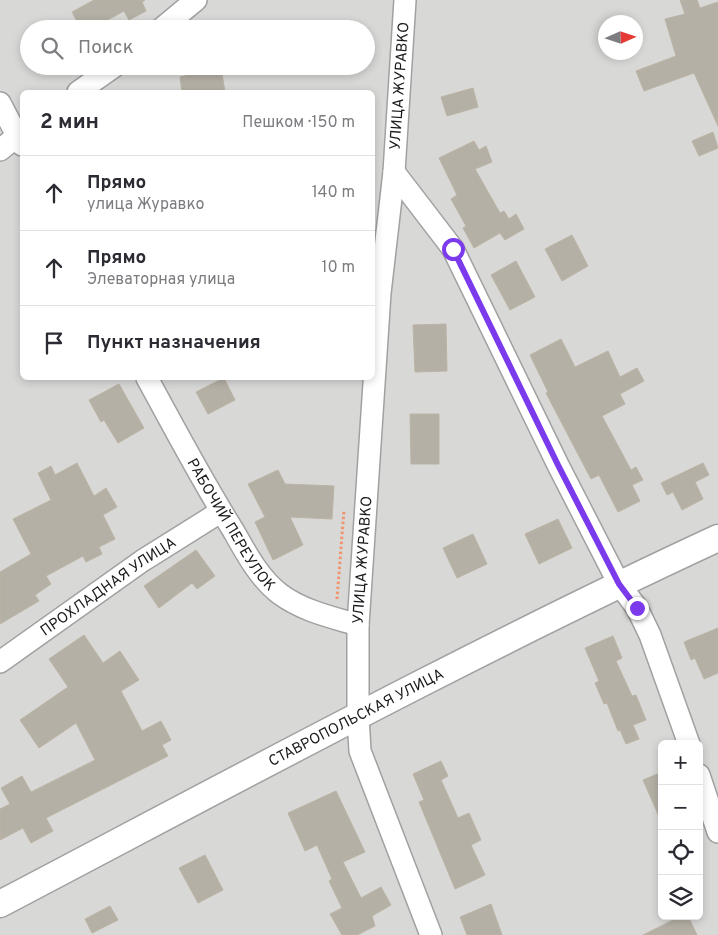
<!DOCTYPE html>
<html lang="ru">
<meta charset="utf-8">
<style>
:root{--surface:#fff;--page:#f7f7f7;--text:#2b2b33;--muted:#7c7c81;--line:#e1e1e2}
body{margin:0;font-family:Overpass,sans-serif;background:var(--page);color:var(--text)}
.controls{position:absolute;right:15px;bottom:15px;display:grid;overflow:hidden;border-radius:8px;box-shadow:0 2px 8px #0003}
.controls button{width:45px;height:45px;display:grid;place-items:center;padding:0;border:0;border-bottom:1px solid var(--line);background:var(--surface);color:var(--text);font:25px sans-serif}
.compass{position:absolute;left:598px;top:15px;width:45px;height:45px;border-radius:50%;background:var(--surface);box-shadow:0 2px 8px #0003;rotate:87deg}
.stop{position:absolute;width:15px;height:15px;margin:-11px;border:4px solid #7c3aed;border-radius:50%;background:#fff}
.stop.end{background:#7c3aed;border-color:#fff;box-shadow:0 1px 5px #0008}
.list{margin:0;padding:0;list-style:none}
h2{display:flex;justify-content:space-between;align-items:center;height:65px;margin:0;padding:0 20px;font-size:21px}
h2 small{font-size:16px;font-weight:400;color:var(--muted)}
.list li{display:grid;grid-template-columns:32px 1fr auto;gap:15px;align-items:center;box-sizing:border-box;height:75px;padding:0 20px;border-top:1px solid var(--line)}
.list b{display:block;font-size:19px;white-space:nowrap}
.list p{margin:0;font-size:16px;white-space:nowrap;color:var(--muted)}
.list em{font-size:16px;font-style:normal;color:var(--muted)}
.icon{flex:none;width:28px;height:28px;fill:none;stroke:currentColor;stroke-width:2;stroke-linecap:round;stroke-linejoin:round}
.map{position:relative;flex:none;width:718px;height:935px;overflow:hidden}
.search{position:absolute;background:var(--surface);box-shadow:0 2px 8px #0003;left:20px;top:20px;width:355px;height:55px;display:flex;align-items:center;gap:12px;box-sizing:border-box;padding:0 18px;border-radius:28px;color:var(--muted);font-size:19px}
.panel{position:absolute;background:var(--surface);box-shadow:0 2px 8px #0003;left:20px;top:90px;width:355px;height:290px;border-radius:8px}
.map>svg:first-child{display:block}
</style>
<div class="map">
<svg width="718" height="935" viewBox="0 0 718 935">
<rect width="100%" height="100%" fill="#eceae0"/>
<path fill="#d8d8d7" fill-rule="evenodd" d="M0,0H718V935H0ZM606,22H636V52H606ZM29,29H366V66H29ZM22,92H372V378H22ZM662,744H699V916H662Z"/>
<path fill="#b5b0a6" stroke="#bcb3a4" d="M94,0H145L142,2L146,11L129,20L124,11L91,29H81L72,12Z
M680,0H697L700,8L718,2V126L694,73L644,91L636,71L676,56L665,19L685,14Z
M221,68L225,92H182L180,77Z
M473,88L478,107L447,116L441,97Z
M713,132L718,148L699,156L692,141Z
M474,141L479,150L486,146L492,162L475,169L500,213L504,211L509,219L516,214L524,229L505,240L500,233L474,248L463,228L466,226L451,199L457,195L439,158Z
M572,235L588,266L562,281L545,249Z
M516,261L535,297L510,310L491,275Z
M446,324L447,371L415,372L413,325Z
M561,339L575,367L608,351L620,377L637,368L644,381L620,394L625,404L602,416L631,470L636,467L643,480L632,485L640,501L618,512L599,475L591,479L546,393L548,392L530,355Z
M224,378L235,400L208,414L196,392Z
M119,384L144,428L118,443L104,420L101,422L89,400Z
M410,414H439V464H411Z
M77,463L94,496L106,488L117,507L103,515L115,539L99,547L102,554L86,562L83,556L46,576L51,584L35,595L39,601L0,624V572L31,554L13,519L51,500L38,473L51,466L55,475Z
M703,463L709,475L695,482L703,499L682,510L673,492L667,495L661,483Z
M278,470L285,484L334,486L332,519L290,517L303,545L273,560L255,522L265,517L248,484Z
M558,519L572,548L539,564L525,534Z
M473,534L487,564L457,578L443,548Z
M196,550L215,576L197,589L192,583L159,608L144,586Z
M718,628V673L704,679L695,658L691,660L684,642Z
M84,635L103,663L120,651L139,680L121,691L142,731L161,721L171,740L162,745L168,756L46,818L53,831L31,843L23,828L0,840V809L10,804L1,788L22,776L31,792L95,760L76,723L39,748L20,720L68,687L49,659Z
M613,636L622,658L616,661L632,696L636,695L646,720L633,725L639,739L626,744L620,730L618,731L607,703L604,704L595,683L599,681L585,648Z
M441,761L448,776L441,780L458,818L469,813L481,840L471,845L485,875L455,889L419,802L424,800L413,774Z
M662,772V823L643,780Z
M336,791L365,852L343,862L361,898L381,887L391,905L372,916L375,926L357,935H342L330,914L342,908L329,881L332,879L317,845L305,851L288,813Z
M205,855L223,890L198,903L179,868Z
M491,904L502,935H467L460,917Z
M110,906L118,920L92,933L85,919Z
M681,916H688L697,935H643Z"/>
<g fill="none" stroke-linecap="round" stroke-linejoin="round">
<defs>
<g id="minor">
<path d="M405,0L394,172L380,293L358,625V716L360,751L431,935"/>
<path d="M161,29L196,0"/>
<path d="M78,92L115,66"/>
<path d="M0,103L22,145"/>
<path d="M0,150L22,132"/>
<path d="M394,172L453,249L558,465L619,584L637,608L650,635L689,744"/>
<path id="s1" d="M147,378C175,429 202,481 233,530C246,553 259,578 280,594C303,611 331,617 358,625"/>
<path id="s2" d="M0,662L142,561L220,512"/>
<path d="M699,775L718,832"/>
</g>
<g id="tertiary">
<path id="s3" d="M0,904C238,779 474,651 718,538"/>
</g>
</defs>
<use href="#minor" stroke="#a1a1a1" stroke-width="24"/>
<use href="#tertiary" stroke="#a1a1a1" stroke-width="29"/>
<path stroke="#f1946c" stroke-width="3" stroke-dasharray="2.5 2.5" stroke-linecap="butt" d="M372,169L373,158
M337,599L344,510"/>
<use href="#minor" stroke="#fff" stroke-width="21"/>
<use href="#tertiary" stroke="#fff" stroke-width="26"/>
</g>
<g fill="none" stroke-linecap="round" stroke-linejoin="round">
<path stroke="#7c3aed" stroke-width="6" d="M453,249L558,465L619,584L637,608"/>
</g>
<g text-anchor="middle" stroke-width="5" stroke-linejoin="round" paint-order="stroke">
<g font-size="15" fill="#1a1a1a" stroke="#fff">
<text transform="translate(399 86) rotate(-86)" y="5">УЛИЦА ЖУРАВКО</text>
<text dy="5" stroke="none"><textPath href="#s1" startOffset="169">РАБОЧИЙ ПЕРЕУЛОК</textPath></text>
<text transform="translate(362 560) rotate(-86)" y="5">УЛИЦА ЖУРАВКО</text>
<text dy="5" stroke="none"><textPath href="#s2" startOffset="132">ПРОХЛАДНАЯ УЛИЦА</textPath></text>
<text dy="5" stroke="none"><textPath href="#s3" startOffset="402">СТАВРОПОЛЬСКАЯ УЛИЦА</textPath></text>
</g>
</g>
</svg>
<div class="controls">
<button>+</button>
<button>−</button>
<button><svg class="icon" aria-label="locate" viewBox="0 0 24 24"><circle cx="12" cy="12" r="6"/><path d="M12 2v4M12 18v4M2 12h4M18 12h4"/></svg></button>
<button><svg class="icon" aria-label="layers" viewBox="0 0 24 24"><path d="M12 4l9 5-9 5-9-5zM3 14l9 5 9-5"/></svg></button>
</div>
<svg class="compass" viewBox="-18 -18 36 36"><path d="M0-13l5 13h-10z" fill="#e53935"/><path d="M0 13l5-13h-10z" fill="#7c7c81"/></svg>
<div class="stop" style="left:453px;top:249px"></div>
<div class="stop end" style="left:637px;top:608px"></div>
<div class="search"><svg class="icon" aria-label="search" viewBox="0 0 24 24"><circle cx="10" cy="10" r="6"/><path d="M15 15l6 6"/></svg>Поиск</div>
<section class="panel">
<h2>2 мин<small>Пешком · 150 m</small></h2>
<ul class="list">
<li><svg class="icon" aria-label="ahead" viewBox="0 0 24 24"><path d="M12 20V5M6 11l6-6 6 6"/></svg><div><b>Прямо</b><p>улица Журавко</p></div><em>140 m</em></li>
<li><svg class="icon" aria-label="ahead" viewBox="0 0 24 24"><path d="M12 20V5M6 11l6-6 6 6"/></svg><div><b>Прямо</b><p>Элеваторная улица</p></div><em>10 m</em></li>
<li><svg class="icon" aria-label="arrive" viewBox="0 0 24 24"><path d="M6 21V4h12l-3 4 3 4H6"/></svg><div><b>Пункт назначения</b></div></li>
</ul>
</section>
</div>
